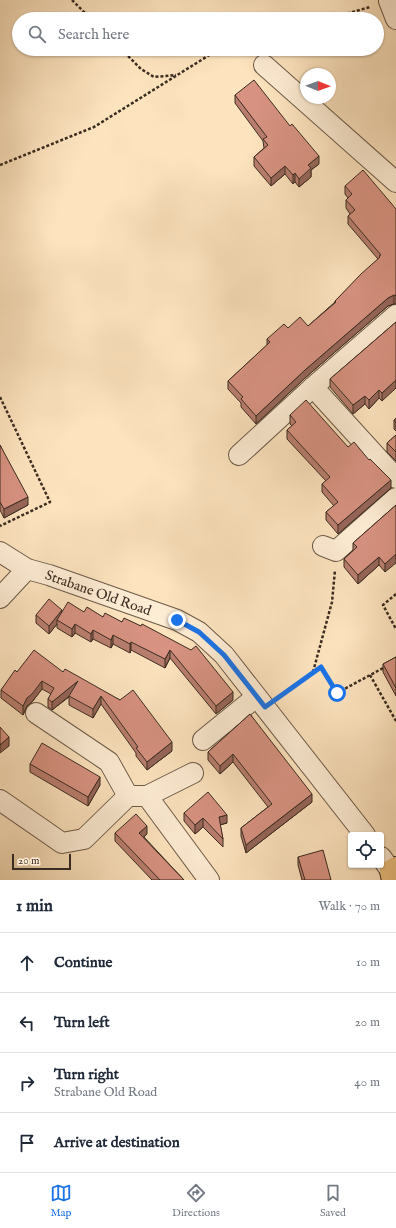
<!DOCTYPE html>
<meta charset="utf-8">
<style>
:root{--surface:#fff;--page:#f2f2f3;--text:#1f2937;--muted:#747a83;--line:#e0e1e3;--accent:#1a73e8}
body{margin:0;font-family:"IM FELL English",serif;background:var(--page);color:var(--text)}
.controls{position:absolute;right:12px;bottom:12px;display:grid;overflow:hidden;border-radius:4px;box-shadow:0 1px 3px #0004}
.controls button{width:36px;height:36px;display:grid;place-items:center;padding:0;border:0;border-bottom:1px solid var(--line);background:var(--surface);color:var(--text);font:20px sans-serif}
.compass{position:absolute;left:300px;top:68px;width:36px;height:36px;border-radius:50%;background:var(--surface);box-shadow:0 1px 3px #0004;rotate:91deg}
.scale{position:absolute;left:12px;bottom:10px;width:59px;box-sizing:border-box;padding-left:4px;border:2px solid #3b2c21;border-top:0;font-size:11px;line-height:14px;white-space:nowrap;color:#3b2c21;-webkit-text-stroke:3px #feedd5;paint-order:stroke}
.stop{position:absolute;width:12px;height:12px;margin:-9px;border:3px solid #1a73e8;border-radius:50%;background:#fff}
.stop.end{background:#1a73e8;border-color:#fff;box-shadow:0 1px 4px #0008}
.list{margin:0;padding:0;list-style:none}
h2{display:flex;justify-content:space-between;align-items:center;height:52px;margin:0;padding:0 16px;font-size:17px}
h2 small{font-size:13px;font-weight:400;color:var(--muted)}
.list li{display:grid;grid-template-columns:26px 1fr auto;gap:12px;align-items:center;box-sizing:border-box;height:60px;padding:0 16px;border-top:1px solid var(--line)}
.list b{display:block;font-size:15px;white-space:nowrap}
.list p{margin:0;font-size:13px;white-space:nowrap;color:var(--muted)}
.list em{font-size:13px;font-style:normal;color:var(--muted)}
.icon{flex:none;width:22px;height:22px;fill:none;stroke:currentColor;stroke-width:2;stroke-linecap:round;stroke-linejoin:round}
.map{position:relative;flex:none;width:396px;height:880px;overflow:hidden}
.search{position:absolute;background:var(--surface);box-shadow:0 1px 3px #0004;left:12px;right:12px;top:12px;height:44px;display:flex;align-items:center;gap:10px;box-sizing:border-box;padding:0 14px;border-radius:22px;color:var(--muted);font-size:15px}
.sheet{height:292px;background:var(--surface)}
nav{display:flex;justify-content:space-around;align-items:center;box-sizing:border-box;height:56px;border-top:1px solid var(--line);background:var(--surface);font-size:11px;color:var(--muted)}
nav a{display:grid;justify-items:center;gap:2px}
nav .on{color:var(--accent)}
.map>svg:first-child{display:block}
</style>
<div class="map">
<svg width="396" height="880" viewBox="0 0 396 880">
<rect width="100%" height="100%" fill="#fde4bf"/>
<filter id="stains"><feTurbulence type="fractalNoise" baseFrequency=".005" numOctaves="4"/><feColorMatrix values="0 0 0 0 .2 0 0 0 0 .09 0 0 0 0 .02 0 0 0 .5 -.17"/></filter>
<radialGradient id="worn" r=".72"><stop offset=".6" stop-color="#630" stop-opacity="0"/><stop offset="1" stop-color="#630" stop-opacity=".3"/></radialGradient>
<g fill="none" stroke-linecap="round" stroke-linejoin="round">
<defs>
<g id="minor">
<path d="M389,1L396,19"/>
<path d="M264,65L396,182"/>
<path d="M313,387L396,478"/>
<path d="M239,455L313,387L396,315"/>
<path d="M323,546L336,551L396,498"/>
<path id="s1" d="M0,552L27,569L49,575L177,620L199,632L224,655L365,835"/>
<path d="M0,598L27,569"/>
<path d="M36,713L109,762L128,796H147L209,880"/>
<path d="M203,740L256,697"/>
<path d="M147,796L193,773"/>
<path d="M0,800L62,843L84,839L128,796"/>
<path d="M381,857L391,871"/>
</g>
<path id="major" d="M393,880L391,871L396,868"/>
</defs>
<use href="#minor" stroke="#6c5a48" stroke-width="22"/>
<use href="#major" stroke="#3b2c21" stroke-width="24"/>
<path stroke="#3b2c21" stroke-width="2.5" stroke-dasharray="3 2" stroke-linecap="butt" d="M72,0L91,19
M328,19L370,7
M121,49L141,69L154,77L176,75
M241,49L248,54
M0,165L94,127L219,49
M0,397L50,502L0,526
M396,594L383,605L396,629
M313,672L332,602L335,570
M370,675L396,721
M280,696L321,667L337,693L385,667"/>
<use href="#minor" stroke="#feedd5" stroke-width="20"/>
<use href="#major" stroke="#eec280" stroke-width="22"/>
</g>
<path fill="#b97e6f" stroke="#3b2c21" d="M235,95L319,164L311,170V177L299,187L295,182L293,184L285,174L271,186L254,166V157L264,148L263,141L235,103Z
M345,186L396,209V304H394L388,306L305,378L256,424L241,407V403L228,389V381L267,345V339L288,328L308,326L335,302V301L378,259L348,224V216L350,214L346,208V200L348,198L345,194Z
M396,322L382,401L379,398L369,409L365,404L353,414L330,387V379Z
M290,415L348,447L391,488L338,534L326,520V512L334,506L322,492V484L326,481L287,439V430L292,426L290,424Z
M396,418V431L394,429V420Z
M396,435V461L387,452V443Z
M0,445L28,505L4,518L0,510Z
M396,505L385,572L379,565L358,584L344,567V559L353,550V543Z
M62,612H84L122,622L141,626L233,700L216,714L170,658L165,668L131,650L130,653L113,644L111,648L93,639L91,642L75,633L72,637L57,628V624L49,634L36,623V615Z
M396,657V696L383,672V664Z
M17,672H63L120,700L172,751L147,770L136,756V753L101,704L93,718L69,705V697L52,710L48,707V699L51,694L42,689L32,702L27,706L23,715L1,698V690Z
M250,714L312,802L246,853L241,836V828L268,807L233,762L220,774L208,760V752Z
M30,764L100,785L88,806L30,772Z
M184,813L227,823L220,825L223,839V847L203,827L195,834L184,821Z
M115,833L147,834L144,837L184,880H152L115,841Z
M298,857L331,880H302L298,865Z"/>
<path fill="#96665a" stroke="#3b2c21" d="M319,156V164L311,170V177L299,187V179L308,165Z
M285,166V174L271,186V178Z
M295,173V182L293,184V175Z
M394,295V304L388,306L305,378L256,424V416L305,370L388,298Z
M396,380V388L382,401V393Z
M379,390V398L369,409V400Z
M365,396V404L353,414V405Z
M391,480V488L338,534V525Z
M28,497V505L4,518V509Z
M396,554V563L385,572V564Z
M379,557V565L358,584V575Z
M62,610V618L57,620V624L49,634V626Z
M75,624V633L72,637V629Z
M93,630V639L91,642V634Z
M113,635V644L111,648V640Z
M131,642V650L130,653V644Z
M170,650V658L165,668V659Z
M42,681V689L32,702L27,706L23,715V706L27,698Z
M78,681V689L52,710V702Z
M233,692V700L216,714V706Z
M101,696V704L93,718V709Z
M9,737V746L0,753V745Z
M172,742V751L147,770V762Z
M233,754V762L220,774V766Z
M100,777V785L88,806V797Z
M312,794V802L246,853V845Z
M227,815V823L219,825V817Z
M203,818V827L195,834V825Z
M147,826V834L139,841V833Z"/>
<path fill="#d79281" stroke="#3b2c21" d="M254,80L290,126L292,124L319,156L308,165L311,168L299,179L295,173L293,175L285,166L271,178L254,157L268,145L263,139L267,137L235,95Z
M363,170L396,209V296L394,295L388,298L305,370L256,416L241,399L243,397L228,381L270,342L267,339L284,324L288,328L300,317L308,326L336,302L335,301L361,274L380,257L379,256L381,255L348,216L355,210L346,200L352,194L345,186Z
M396,322V380L382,393L379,390L369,400L365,396L353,405L330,379Z
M306,400L348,447L354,442L369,460L370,459L391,480L338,525L326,512L338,502L322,484L330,477L287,430L296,422L290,415Z
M396,418V423L394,420Z
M396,435V452L387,443Z
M0,445L28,497L4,509L0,502Z
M396,505V554L385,564L379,557L358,575L344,559L357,547L353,543Z
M49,599L62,610L49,626L36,615Z
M68,602L84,612L87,607L103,617L105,613L122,622L124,618L141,626L142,624L191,650L196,646L233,692L216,706L170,650L165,659L131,642L130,644L113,635L111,640L93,630L91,634L75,624L72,629L57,620Z
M34,650L63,672L65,669L120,700L133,690L172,742L147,762L136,748L138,747L101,696L93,709L69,696L78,681L52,702L48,699L54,688L42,681L32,694L27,698L23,706L1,690L15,670L17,672Z
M396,657V688L383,664Z
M250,714L312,794L246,845L241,828L272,804L233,754L220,766L208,752Z
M0,727L9,737L0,745Z
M42,743L100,777L88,797L30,764Z
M208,792L227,815L219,817L223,839L203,818L195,825L184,813Z
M136,814L147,826L139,833L184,880H160L115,833Z
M323,850L331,880H305L298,857Z"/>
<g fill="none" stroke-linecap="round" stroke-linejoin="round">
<path stroke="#1a73e8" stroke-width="5" d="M177,620L199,632L224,655L265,707L321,667L337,693"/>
</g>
<g text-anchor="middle" stroke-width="3.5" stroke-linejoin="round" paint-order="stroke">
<g font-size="14" fill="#3b2c21" stroke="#feedd5">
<text dy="5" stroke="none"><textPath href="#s1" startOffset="107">Strabane Old Road</textPath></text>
</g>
</g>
<rect width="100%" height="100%" filter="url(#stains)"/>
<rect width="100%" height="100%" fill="url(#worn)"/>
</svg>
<div class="controls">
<button><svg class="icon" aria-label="locate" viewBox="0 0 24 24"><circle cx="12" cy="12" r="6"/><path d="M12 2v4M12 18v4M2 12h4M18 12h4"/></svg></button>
</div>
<svg class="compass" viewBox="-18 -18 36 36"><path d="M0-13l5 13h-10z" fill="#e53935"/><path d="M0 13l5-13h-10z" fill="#747a83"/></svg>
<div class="scale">20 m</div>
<div class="stop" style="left:337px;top:693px"></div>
<div class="stop end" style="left:177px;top:620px"></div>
<div class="search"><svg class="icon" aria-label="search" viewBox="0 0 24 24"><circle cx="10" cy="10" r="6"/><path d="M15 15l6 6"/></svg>Search here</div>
</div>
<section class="sheet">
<h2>1 min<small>Walk · 70 m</small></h2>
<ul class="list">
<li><svg class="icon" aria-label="ahead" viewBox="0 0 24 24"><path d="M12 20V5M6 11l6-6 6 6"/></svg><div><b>Continue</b></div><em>10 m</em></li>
<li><svg class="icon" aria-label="left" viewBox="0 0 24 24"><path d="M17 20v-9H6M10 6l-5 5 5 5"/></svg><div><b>Turn left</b></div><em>20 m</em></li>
<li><svg class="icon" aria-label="right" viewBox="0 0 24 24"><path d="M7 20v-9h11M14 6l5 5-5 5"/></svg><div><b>Turn right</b><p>Strabane Old Road</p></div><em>40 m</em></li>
<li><svg class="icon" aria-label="arrive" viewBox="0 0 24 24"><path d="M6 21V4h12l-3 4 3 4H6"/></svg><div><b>Arrive at destination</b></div></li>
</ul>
</section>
<nav>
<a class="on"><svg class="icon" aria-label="map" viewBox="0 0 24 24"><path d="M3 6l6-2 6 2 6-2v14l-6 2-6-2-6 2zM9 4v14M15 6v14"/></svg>Map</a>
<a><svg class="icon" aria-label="directions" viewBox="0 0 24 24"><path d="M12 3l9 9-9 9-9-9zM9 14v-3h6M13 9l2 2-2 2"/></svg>Directions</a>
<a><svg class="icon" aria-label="saved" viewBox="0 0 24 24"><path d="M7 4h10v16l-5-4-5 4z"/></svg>Saved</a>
</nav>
